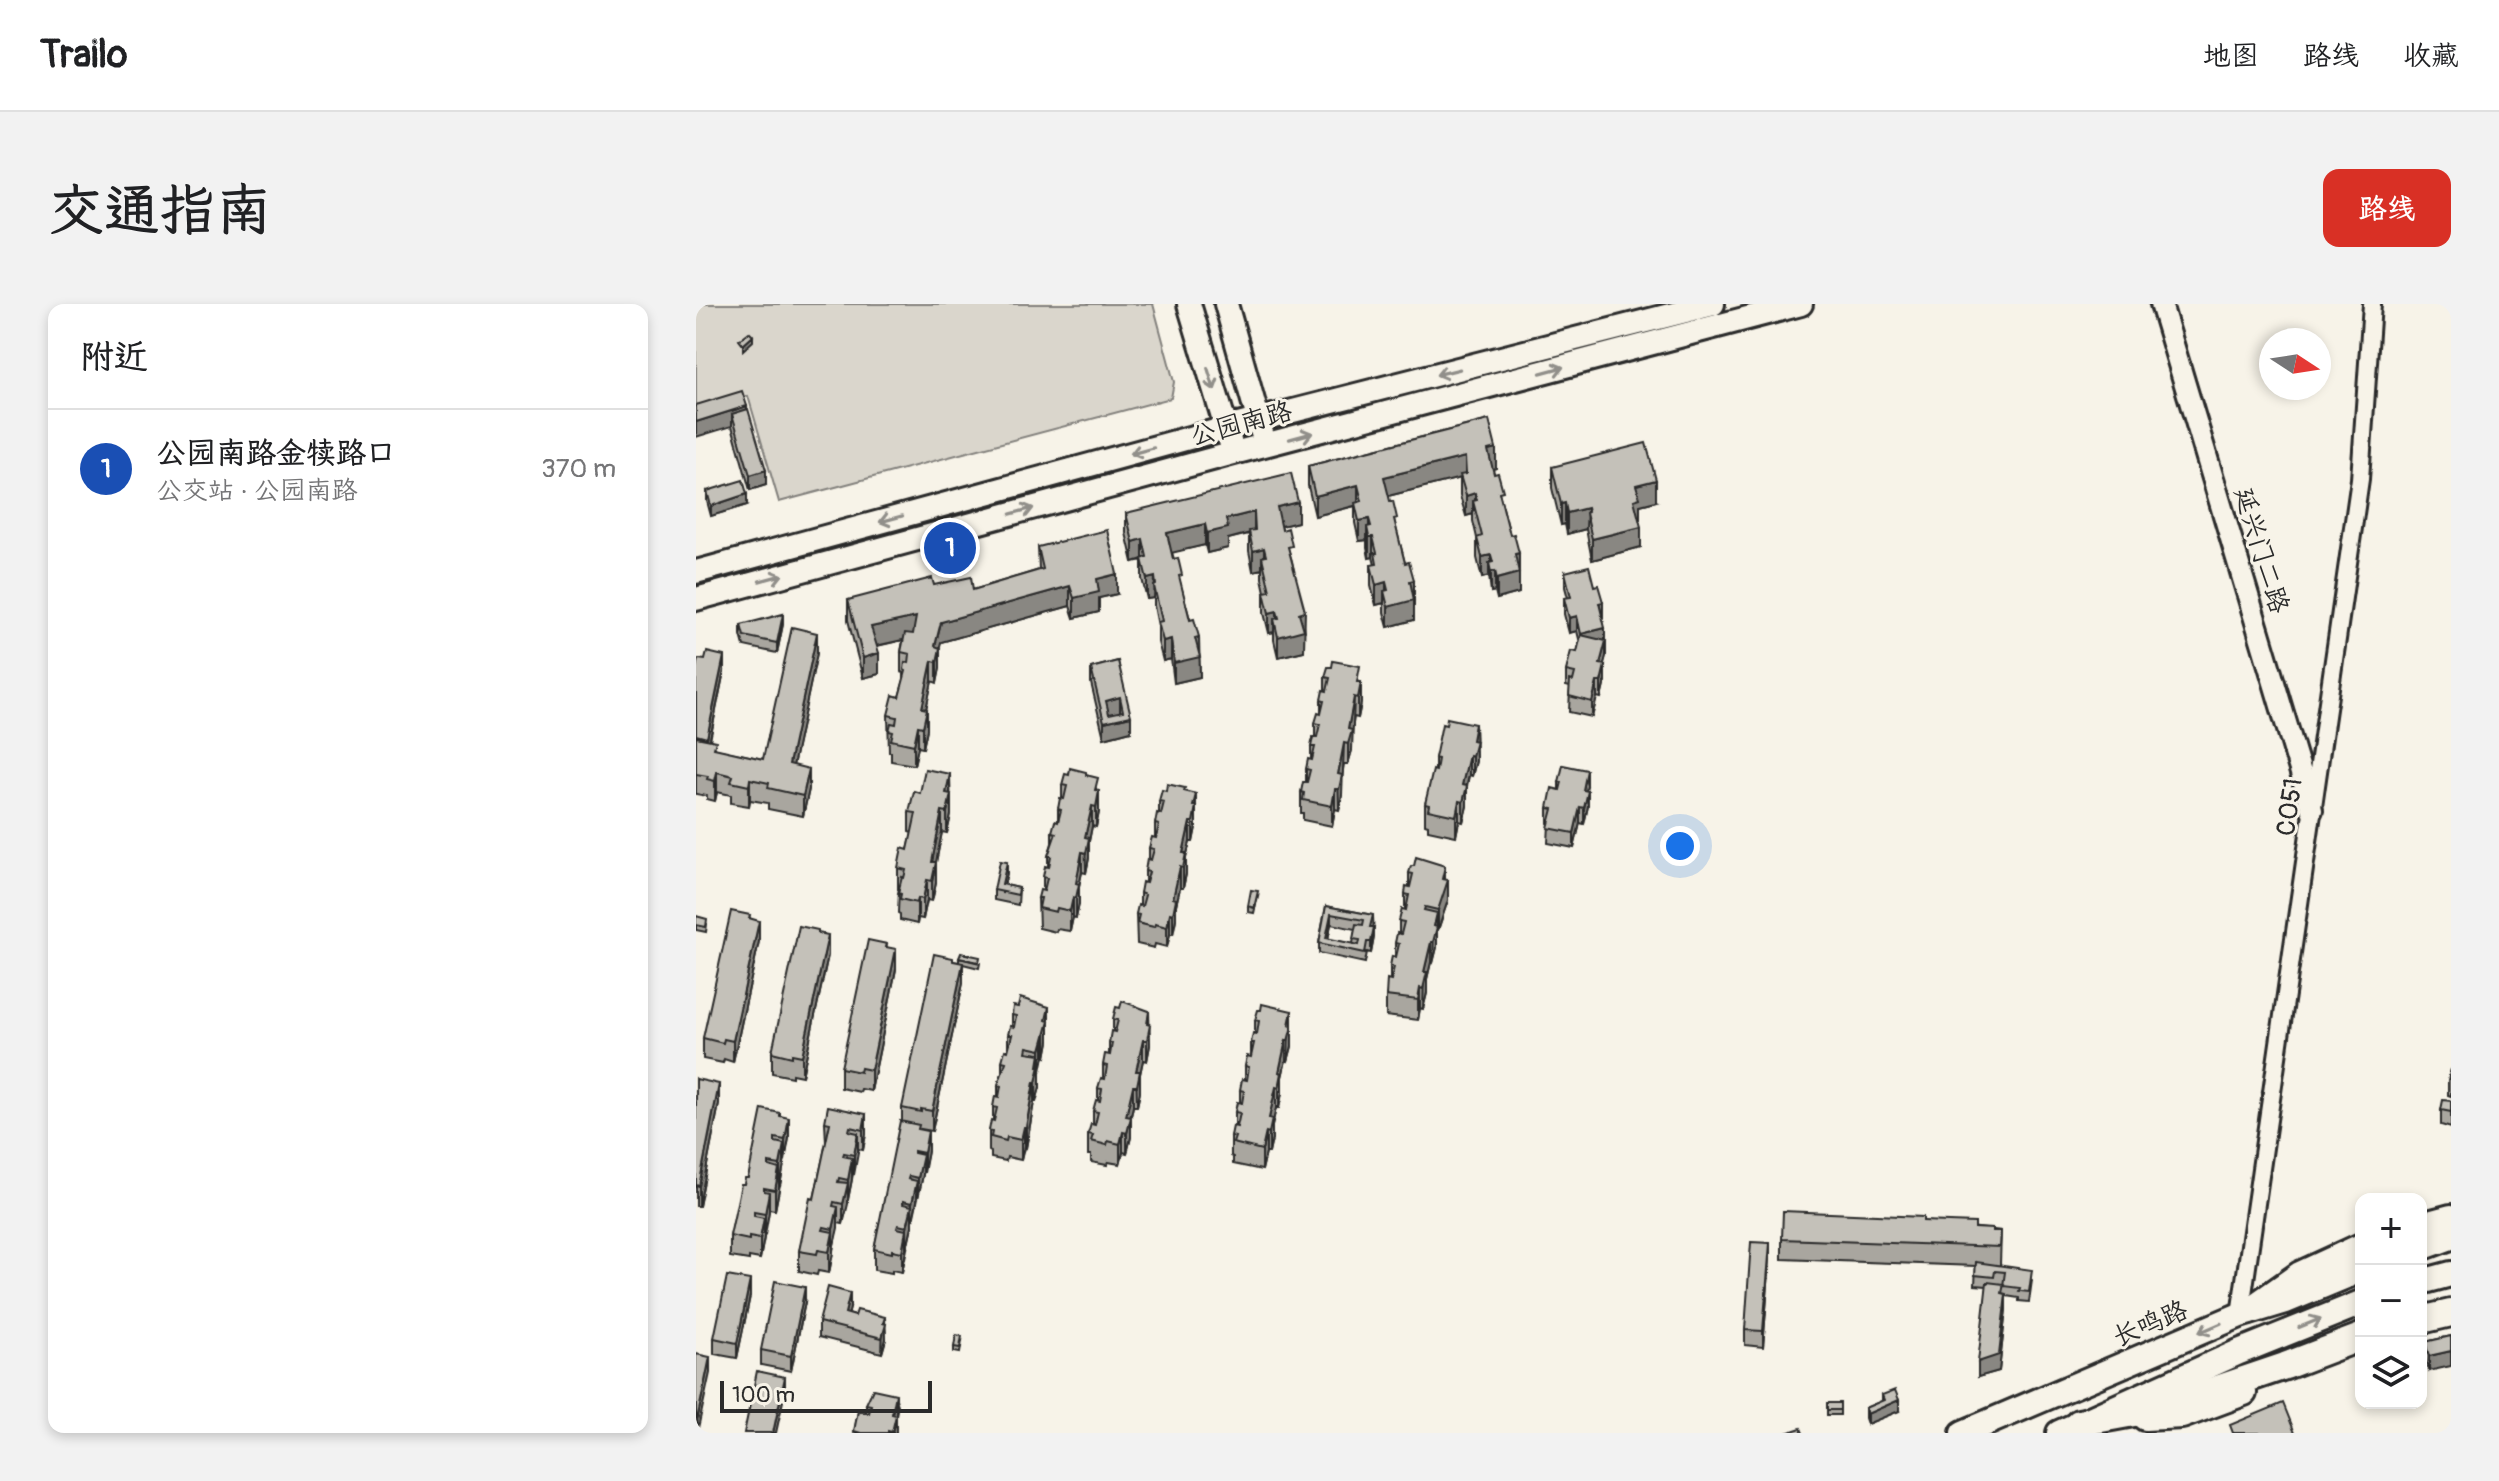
<!DOCTYPE html>
<html lang="zh">
<meta charset="utf-8">
<style>
:root{--surface:#fff;--page:#f2f2f2;--text:#202124;--muted:#757577;--line:#e0e0e0;--accent:#d93025}
body{margin:0;font-family:Pangolin,"LXGW WenKai TC",sans-serif;background:var(--page);color:var(--text)}
.controls{position:absolute;right:24px;bottom:24px;display:grid;overflow:hidden;border-radius:16px;box-shadow:0 4px 12px #0003}
.controls button{width:72px;height:72px;display:grid;place-items:center;padding:0;border:0;border-bottom:2px solid var(--line);background:var(--surface);color:var(--text);font:40px sans-serif}
.compass{position:absolute;left:1563px;top:24px;width:72px;height:72px;border-radius:50%;background:var(--surface);box-shadow:0 4px 12px #0003;rotate:102deg}
.scale{position:absolute;left:24px;bottom:20px;width:212px;box-sizing:border-box;padding-left:8px;border:4px solid #2b2b2b;border-top:0;font-size:22px;line-height:28px;white-space:nowrap;color:#2b2b2b;-webkit-text-stroke:6px #f7f3e8;paint-order:stroke}
.you{position:absolute;left:984px;top:542px;width:28px;height:28px;margin:-20px;border:6px solid #fff;border-radius:50%;background:#1a73e8;box-shadow:0 0 0 12px #1a73e833}
.badge{display:grid;place-items:center;width:52px;height:52px;border-radius:50%;background:var(--accent);color:#fff;font-size:26px;font-weight:700}
.pin{position:absolute;translate:-50% -50%;border:4px solid #fff;box-shadow:0 2px 8px #0006}
.list{margin:0;padding:0;list-style:none}
h2{display:flex;justify-content:space-between;align-items:center;height:104px;margin:0;padding:0 32px;font-size:34px}
h2 small{font-size:26px;font-weight:400;color:var(--muted)}
.list li{display:grid;grid-template-columns:52px 1fr auto;gap:24px;align-items:center;box-sizing:border-box;height:120px;padding:0 32px;border-top:2px solid var(--line)}
.list b{display:block;font-size:30px;white-space:nowrap}
.list p{margin:0;font-size:26px;white-space:nowrap;color:var(--muted)}
.list em{font-size:26px;font-style:normal;color:var(--muted)}
.icon{flex:none;width:44px;height:44px;fill:none;stroke:currentColor;stroke-width:2;stroke-linecap:round;stroke-linejoin:round}
.map{position:relative;flex:none;width:1755px;height:1129px;overflow:hidden;border-radius:16px}
header{display:flex;align-items:center;gap:48px;box-sizing:border-box;height:112px;padding:0 40px;background:var(--surface);border-bottom:2px solid var(--line)}
header strong{font-size:38px}
nav{display:flex;gap:44px;margin-inline-start:auto;font-size:28px}
.intro{display:flex;align-items:center;justify-content:space-between;box-sizing:border-box;height:192px;padding:0 48px}
h1{margin:0;font-size:56px}
.button{padding:20px 36px;border-radius:16px;background:var(--accent);color:#fff;font-size:28px;font-weight:700}
main{display:flex;gap:48px;padding:0 48px}
aside{flex:1;background:var(--surface);border-radius:16px;box-shadow:0 4px 12px #0003}
.map>svg:first-child{display:block}
</style>
<header>
<strong>Trailo</strong>
<nav><a>地图</a><a>路线</a><a>收藏</a></nav>
</header>
<div class="intro"><h1>交通指南</h1><a class="button">路线</a></div>
<main>
<aside>
<h2>附近<small></small></h2>
<ul class="list">
<li><span class="badge" style="background:#1a4fb4">1</span><div><b>公园南路金犊路口</b><p>公交站 · 公园南路</p></div><em>370 m</em></li>
</ul>
</aside>
<div class="map">
<svg width="1755" height="1129" viewBox="0 0 1755 1129">
<rect width="100%" height="100%" fill="#f7f3e8"/>
<filter id="ink" filterUnits="userSpaceOnUse"><feTurbulence type="fractalNoise" baseFrequency=".0125" numOctaves="2"/><feDisplacementMap in="SourceGraphic" scale="16" xChannelSelector="R" yChannelSelector="G"/><feConvolveMatrix kernelMatrix="1 2 1 2 8 2 1 2 1" color-interpolation-filters="sRGB"/></filter>
<g filter="url(#ink)">
<path fill="#dad6cc" stroke="#82807c" stroke-width="2" d="M0,0H457L478,78L475,94L83,198L52,92L0,107Z"/>
<g fill="none" stroke-linecap="round" stroke-linejoin="round">
<defs>
<path id="minor" d="M1544,1011L1664,175L1676,0"/>
<path id="tertiary" d="M1465,0L1616,506"/>
<path id="secondary" d="M493,0L534,137
M530,0L566,129
M0,268L530,124L1017,0
M0,295L538,149L1105,0"/>
<path id="primary" d="M1725,944L1755,933
M1725,978L1755,970
M1449,1114L1486,1112L1548,1089
M1267,1129L1544,1011L1590,997L1665,966
M1363,1129L1543,1048L1665,999"/>
<path id="trunk" d="M1725,922L1755,914
M1553,1007L1604,971L1665,943
M1725,1016L1755,1009
M1383,1119L1465,1104L1589,1062L1665,1033"/>
</defs>
<use href="#minor" stroke="#2b2b2b" stroke-width="22"/>
<use href="#tertiary" stroke="#2b2b2b" stroke-width="26"/>
<use href="#secondary" stroke="#2b2b2b" stroke-width="28"/>
<use href="#primary" stroke="#2b2b2b" stroke-width="30"/>
<use href="#trunk" stroke="#2b2b2b" stroke-width="32"/>
<use href="#minor" stroke="#f7f3e8" stroke-width="16"/>
<use href="#tertiary" stroke="#f7f3e8" stroke-width="20"/>
<use href="#secondary" stroke="#f7f3e8" stroke-width="22"/>
<use href="#primary" stroke="#f7f3e8" stroke-width="24"/>
<use href="#trunk" stroke="#f7f3e8" stroke-width="26"/>
</g>
<path fill="#a9a69f" stroke="#2b2b2b" stroke-width="2" fill-rule="evenodd" d="M0,101L51,106L70,181L54,186L36,122Z
M793,116L800,164L797,165L814,231L823,249V289L801,295L799,287L795,288L793,272L786,274L781,254V234L777,217V210L770,212L764,192V174L692,192L709,259L718,276V316L692,323L688,308V299L680,301L675,282V261H679L677,253L673,254L671,244V236L663,237L659,219V202L619,212L612,182V162Z
M856,163L960,197L944,201V215H943L945,243L896,256L890,225L871,230L869,220L865,221L856,184Z
M11,187L51,201L15,212L11,197Z
M430,209L602,218L585,222L596,257L609,327L608,328V347L582,353L578,336V328L573,329L568,309V288H569L566,274V265L557,267L553,247V230L532,235V244L511,249L509,241L476,248L503,349L504,373L478,379L475,355L467,357L462,338V322L458,302V294L451,295L446,275V256L437,258L430,229Z
M342,243L421,290L403,294V308L378,314L374,302L245,338L243,343L244,364L241,379L236,377L230,405L231,425L227,444L222,443L218,461L195,457V448H193L192,411L203,393L208,376V369L205,368V348L207,336L181,342L183,370L167,374L152,316V296L238,281L277,286L343,266Z
M869,268L906,314L910,352L907,361L909,377L905,394L901,393L896,413L873,408L874,383L870,382V367L881,348L884,339L881,327L873,329L868,310V294H872L869,283Z
M87,320L81,349L48,342L45,331V321Z
M121,349L97,461L113,485L107,512L72,505V499L54,496L53,502L35,499V491L21,488L19,497L11,495V492L0,490V364L28,367L14,436L20,445L67,455Z
M422,357L435,427L408,434L395,379V364Z
M629,373L664,378L665,399L662,414L658,413L656,426V446L652,460H648L646,472V491L643,506L639,505L636,522L607,516V509H605V488L610,478V465L615,455V443L619,433V419L625,409V396L629,387Z
M779,420L780,457L776,472L773,471L771,482V502L767,518L763,517L760,532L732,526V521L729,520V500L739,467V454L750,421Z
M254,470L255,511L251,529L246,528L240,558V579L236,597L231,596L227,615L222,614L221,620L204,616V610L202,609L203,585H202V564L212,546L216,529L213,528V508L224,489Z
M373,471H390L402,487L403,508L400,523L396,522L393,537V554L390,569L386,568L383,582V600L380,614L377,613L374,627L361,625L360,628L343,624L342,594L347,587V573L352,563V552L356,539V528L362,517V505L366,494V481Z
M863,478L891,482L890,486L892,502L888,520L884,519L878,544L852,539L853,520L852,519V504L863,485Z
M489,488L500,490V523L497,538H494L490,554V570L487,584H484L480,601V615L477,630H474L471,643L459,640L458,644L441,640L440,610L444,602V589L449,579V567L453,556V544L459,533V520L463,510V497Z
M718,562L749,576L752,596L742,626H741V643L737,659L735,658L731,675V689L727,705L724,704L722,716L690,712V692L694,676V662L699,653V639L703,630V617L709,606V590L713,582V569Z
M311,569L308,581L323,584L322,601L298,596V586Z
M562,592L558,609L552,608V602Z
M630,602L677,611L678,633L675,649L671,648L669,659L623,649V639ZM635,620L659,625L657,640L632,635Z
M0,612L11,620L10,628L0,626Z
M54,614L63,637L37,758L28,755L27,759L7,755V734Z
M122,629L132,651L106,772L96,770V773L76,769V748Z
M191,643L200,665L175,787L165,785L164,788L145,784V764Z
M263,654L284,659L283,664L267,660V679L236,827L225,825L232,847L206,968L196,966V969L178,966V945L206,818V804L257,657L263,658Z
M322,703H353V737L350,753L348,752L344,766V783L340,798H338L330,844L328,843L325,856L311,853L310,857L295,854V848L293,847V827L297,816V803L302,793V781L306,769V757L312,747V731L316,723V711Z
M596,707V742L592,757L590,756L586,773V789L583,804H580L576,822V835L573,849H570L566,866L537,860V853L535,852V832L539,822V808L544,799V786L549,776V762L555,753V739L559,730V716Z
M417,715L453,721L454,741L451,757L447,756L444,770V788L441,802H437L435,813V833L431,849L427,848L424,860L412,858L411,861L395,858V851H392V830L397,820V807L402,797V784L407,774V761L413,751V739L417,728Z
M1755,765V792L1752,791V776Z
M0,775L23,800L3,902H0Z
M1755,797V824L1745,821V806Z
M170,810V830L167,846L162,845L147,920L142,919L133,969L122,967L121,971L103,967V947L118,895L130,839L129,818Z
M84,812L93,834L79,906L73,905L64,955L53,953V956L34,953V932L48,880Z
M1227,917L1305,927L1304,961L1336,976L1333,998L1323,997V994L1310,992V1005L1303,1067L1282,1073L1291,982L1279,981L1280,962L1086,955V935Z
M1074,955L1067,1043L1049,1041V1026Z
M54,992L41,1054L18,1050V1034Z
M109,998L95,1067L65,1061V1046Z
M154,1004L152,1010L189,1020L190,1035L186,1049L123,1033V1018Z
M1755,1032L1733,1067L1729,1054V1038Z
M266,1037L264,1049L258,1048V1043Z
M1186,1091L1203,1107L1171,1120L1169,1114V1104L1186,1097Z
M200,1095L202,1101L200,1111V1129H158L162,1107L170,1108V1100Z
M1131,1099H1144V1111H1131Z"/>
<path fill="#898782" stroke="#2b2b2b" stroke-width="2" d="M57,32V37L47,46V41Z
M51,102V117L36,110V122L0,133V118Z
M800,144V164L792,166V146Z
M769,153V173L688,193V173Z
M70,166V181L54,186V171Z
M960,176V197L944,201V215L938,216V196L940,181Z
M662,181V201L619,212V192Z
M779,189V207L777,197V210L770,212V192Z
M51,190V201L15,212V202Z
M602,198V218L581,223V203Z
M869,199V220L865,221V200Z
M891,204L890,225L871,230V209Z
M558,208V228L532,235V244L511,249V229L530,215Z
M673,215V232L671,223V236L663,237V217Z
M509,220V241L471,250V229Z
M945,223V243L896,256V235Z
M673,233H677V253L673,254Z
M447,235V255L437,258V238Z
M568,244V262L566,253V265L557,267V247Z
M823,249V289L801,295V275L819,250Z
M795,251V267L793,259V272L786,274V253Z
M799,267V287L795,288V268Z
M421,270V290L403,294V308L378,314V294L401,275Z
M459,273L458,294L451,295V275Z
M718,276V316L692,323V303L714,277Z
M690,278V296L688,287V299L680,301V281Z
M374,282V302L245,338L240,358L239,342L245,318Z
M907,298V314L903,299Z
M581,307V327L578,315V328L573,329V309Z
M609,307L608,347L582,353V333L603,309Z
M87,310V320L81,349V339Z
M881,312V327L873,329V314Z
M220,313V333L175,343V323Z
M909,324V339L885,345V330Z
M121,329V349L93,481V460Z
M503,333L504,373L478,379V359L499,334Z
M475,335V355L467,357V337Z
M910,337V352L904,376V360Z
M244,344V364L241,379V358Z
M183,349V370L167,374V354Z
M28,352V367L11,449V434Z
M236,357V377L226,424V404Z
M909,361V377L905,394V378Z
M665,378V399L662,414V394Z
M901,378V393L896,413V398Z
M424,393V409L410,412V397Z
M658,393L656,446L652,460V425Z
M231,405V425L227,444V423Z
M435,412V427L408,434V418Z
M779,420L780,457L776,472V436Z
M222,422V443L218,461V441Z
M648,439L646,491L643,506L642,470Z
M773,451V471L767,498L766,481Z
M113,465V485L107,512V492Z
M891,466V482L887,501V486Z
M21,468V488L19,497V477Z
M254,470V490L250,510V489Z
M54,475V496L53,502V482Z
M771,482V502L767,518V498Z
M639,485V505L636,522V502Z
M403,487V508L400,523V503Z
M892,487V502L888,520V504Z
M255,490V511L251,529V508Z
M500,490V523L497,538V502Z
M763,497V517L760,532V512Z
M396,502V522L393,537V554L390,569L389,533Z
M884,503V519L878,544V529Z
M246,507V528L236,578V558Z
M494,518V538L490,554V570L487,584V549Z
M386,548V568L383,582V600L380,614V579Z
M240,558V579L236,597V577Z
M311,558V569L306,590V580Z
M749,562V582L752,576V596L742,626V606Z
M484,563V584L480,601V615L477,630V594Z
M231,576V596L227,615V595Z
M377,593V613L374,627V607Z
M222,594V614L221,620V599Z
M474,609V630L471,643V623Z
M741,609V643L737,659L738,622Z
M635,610V620L631,641L630,634Z
M63,617V637L37,758V737Z
M678,623V633L675,649V638Z
M132,631V651L106,772V752Z
M735,638V658L731,675V689L727,705L728,668Z
M200,645V665L175,787V766Z
M267,659V679L236,827V807Z
M724,684V704L722,716V696Z
M353,703V737L350,753V716Z
M453,707L454,741L451,757V720Z
M596,707V742L592,757L593,721Z
M348,732V752L345,767V746Z
M447,736V756L444,770V788L441,802L440,767Z
M590,736V756L586,773V789L583,804V768Z
M344,750V783L340,798V778Z
M338,778V798L330,844V823Z
M23,780V800L3,902V882Z
M437,782V802L430,832V812Z
M580,783V804L576,822V835L573,849V814Z
M170,810V830L167,846V826Z
M435,813V833L431,849V829Z
M93,814V834L89,857V836Z
M328,823V843L325,856V836Z
M232,827V847L228,869V849Z
M427,828V848L424,860V840Z
M570,828V849L566,866V846Z
M162,829V849L158,871V851Z
M88,840V860L84,882V861Z
M227,851V871L222,894V874Z
M156,854V875L152,896V876Z
M83,865V885L79,906V886Z
M221,877V897L216,919V899Z
M152,879V900L147,920V900Z
M73,888V908L69,931V910Z
M216,902V922L211,943V923Z
M142,903V924L137,945V925Z
M68,914V934L64,955V935Z
M210,926V946L206,968V948Z
M137,928V949L133,969V948Z
M1074,939V955L1067,1043V1027Z
M54,976V992L41,1054V1039Z
M109,983V998L95,1067V1052Z
M154,989V1004L149,1025V1009Z
M1310,990V1005L1303,1067L1282,1073V1058Z
M189,1013L190,1035L186,1049L187,1019Z
M1755,1047V1062L1733,1067V1052Z
M14,1053V1069L1,1129V1116Z
M89,1073V1088L80,1129H77Z
M200,1090V1111L196,1129V1110Z
M1203,1096V1107L1171,1120V1110Z
M200,1111V1129H196Z"/>
<path fill="#c4c1b9" stroke="#2b2b2b" stroke-width="2" fill-rule="evenodd" d="M53,28L57,32L47,41L43,36Z
M46,87L51,102L0,118V101Z
M52,105L70,166L54,171L36,110Z
M793,116L800,144L792,146L798,170L802,169L807,187L803,188L814,231L818,230L823,249L819,250L823,269L801,275L799,267L795,268L793,259L797,258L795,251L786,253L781,234L786,232L777,197L781,196L779,189L770,192L764,171L770,170L769,153L688,173L694,197H697L701,214L698,215L709,259L713,258L718,276L714,277L718,296L692,303L688,287L692,286L690,278L680,281L675,261L681,260L679,249H681L677,233H673L671,223L675,222L673,215L663,217L659,199L666,197L662,181L619,192L612,162Z
M950,139L960,176L940,181L944,194L938,196L945,223L896,235L890,209L892,208L891,204L871,209L869,199L865,200L856,163Z
M595,169L602,198L581,203L586,226L592,224L596,242L592,243L609,307L603,309L608,326L582,333L578,315L583,314L581,307L573,309L568,288L574,287L566,253L570,252L568,244L557,247L553,227L559,226L558,208L530,215L532,224L511,229L509,220L471,229L477,255L482,254L486,271L483,272L494,316L498,315L503,333L499,334L504,353L478,359L475,335L467,337L462,318L466,317L458,282L460,281L459,273L451,275L446,255L451,253L447,235L437,238L430,209Z
M47,176L51,190L15,202L11,187Z
M411,226L421,270L401,275L403,288L378,294L374,282L245,318L239,342L244,344L241,358L236,357L226,404L231,405L227,423L222,422L218,441L195,436L197,428L193,427L195,419L200,420L201,413L192,411L197,391L203,393L210,367L208,366L209,358L213,359L214,350L205,348L209,329L217,330L220,313L175,323L183,349L167,354L152,296L236,274L238,281L275,273L277,286L347,265L342,243Z
M893,262L898,282L902,281L907,298L903,299L909,324L885,330L881,312L873,314L868,294L875,293L869,268Z
M87,310L81,339L48,332L45,321Z
M96,323L121,329L93,460L113,465L107,492L72,484L73,479L54,475L53,482L35,478L37,472L21,468L19,477L11,475L12,472L0,470V433L20,437L18,444L67,455Z
M885,331L910,337L904,360L909,361L905,378H901L896,398L873,392L874,376L877,377L879,369L870,367L875,347L881,348Z
M11,348L28,352L11,434L0,431V364L2,355L9,356Z
M422,357L435,412L408,418L395,364ZM424,393L427,407L413,410L410,397Z
M637,357L664,362L661,378H665L662,394L658,393L652,425L656,426L652,440L648,439L642,470L646,471L643,485H639L636,502L607,496L608,489L605,488L607,478H611L614,466L610,465L612,455L616,456L619,443H615L617,433H621L624,420L619,419L622,409L625,410L628,397L625,396L627,386L631,387L634,374L629,373L632,363H636Z
M751,414L779,420L776,436L780,437L776,452L773,451L766,481L771,482L767,498L763,497L760,512L732,506L733,501L729,500L737,466L740,467L742,455L739,454L746,420L750,421Z
M867,461L891,466L887,486L892,487L888,504L884,503L878,529L852,524L857,505L852,504L856,484L864,486L866,478H863Z
M374,464L390,468V471L402,474L399,486L403,487L400,503L396,502L389,533L393,534L390,549L386,548L380,579L383,580L380,594L377,593L374,607L361,604L360,608L343,604L345,594H342L344,586L348,587L351,574L347,573L349,562L353,563L355,552H352L360,529L356,528L359,517L362,518L365,506L362,505L364,494L368,495L371,482L366,481L369,470L373,471Z
M229,465L254,470L250,489L255,490L251,508L246,507L236,558H240L236,577L231,576L227,595L222,594L221,599L204,595L205,590L202,589L206,573L208,574L210,566L202,564L206,544L212,546L220,509L213,508L218,487L224,489Z
M471,480L489,484L488,487L500,490L497,502H500L497,518H494L487,549H490L487,564L484,563L477,594L480,595L477,610L474,609L471,623L459,620L458,623L441,619L443,611L440,610L442,601L446,602L449,591L444,589L446,578L450,579L453,568L449,567L451,555L455,556L458,545L453,544L456,533L460,534L463,521L459,520L461,509L465,510L468,498L463,497L466,486L470,487Z
M720,553L749,562L746,575L752,576L742,606L729,603L728,606L741,609L738,622L741,623L737,638H735L728,668H731L727,685L724,684L722,696L690,692L691,675L695,676L698,663L694,662L696,652L700,653L703,640L699,639L701,629L705,630L708,618L703,617L706,605L710,606L713,591L709,590L710,582L714,583L717,570L713,569L715,562H718Z
M304,557L311,558L306,580L323,584L322,591L298,586Z
M555,586L562,587L558,604L552,602Z
M630,602L677,611L674,623H678L675,638H671L669,649L623,639ZM635,610L668,616L667,621L660,620L657,635L664,636L663,641L630,634Z
M35,607L54,611L53,614L63,617L37,737L28,735L27,739L7,734Z
M0,612L11,615L10,623L0,621Z
M103,622L122,626V629L132,631L106,752L96,750V753L76,748Z
M172,636L191,640L190,643L200,645L175,766L165,764L164,768L145,764Z
M265,649L284,653L283,658L263,654Z
M238,650L257,654V657L267,659L236,807L225,805V808L206,804Z
M324,694L353,703L350,716L353,717L345,746L331,743L330,748L344,750L342,762H344L340,778H338L330,823H328L325,836L311,833L310,837L295,833L296,828L293,827L295,816L298,817L301,804L297,803L299,792L303,793L305,782L302,781L310,758L306,757L309,746L312,747L316,731H312L314,722L318,723L320,712L316,711L317,702L322,703Z
M426,697L453,707L451,720L454,721L451,736H447L440,767H444L441,782H437L430,812L435,813L431,829L427,828L424,840L412,837L411,841L395,837L397,831L392,830L395,820L399,821L402,808L397,807L400,796L404,797L406,785L402,784L405,774L409,775L411,762L407,761L409,750L414,751L416,739H413L415,727L419,728L422,716L417,715L420,703L424,704Z
M566,700L596,707L593,721L596,722L592,737L590,736L583,768L586,769L583,784L580,783L573,814L576,815L573,829L570,828L566,846L537,839L539,833L535,832L537,822L541,823L544,809L539,808L541,798L546,799L548,787L544,786L546,775L551,776L553,763L549,762L551,752L555,753L558,739H555L557,729L561,730L563,717L559,716L562,706H565Z
M0,775L23,780L3,882L0,881Z
M1747,796L1755,797V808L1745,806Z
M132,802L170,810L167,826L154,823L153,827L162,829L158,851L148,849L147,852L156,854L152,876L143,874L142,878L152,879L147,900L138,898L137,902L142,903L137,925L128,923L127,926L137,928L133,948L122,946L121,950L103,947L114,894L118,895L134,819L129,818Z
M66,805L84,809V812L93,814L89,836L79,834V838L88,840L84,861L73,859V862L83,865L79,886L68,884V887L73,888L69,910L58,908V912L68,914L64,935L53,933V936L34,932L45,880H48L49,874H52Z
M204,817L223,821L222,825L232,827L228,849L218,847V849L227,851L222,874L213,872L212,875L221,877L216,899L207,897V900L216,902L211,923L202,921L201,924L210,926L206,948L196,946V949L178,945Z
M1087,907L1227,913V917L1279,919V924L1297,925V927H1305L1304,943L1086,935Z
M1055,938L1074,939L1067,1027L1049,1026Z
M1280,958L1336,966L1333,988L1323,987L1324,984L1307,982L1309,968L1299,967L1298,973L1279,971Z
M31,972L54,976L41,1039L18,1034Z
M79,977L109,983L95,1052L65,1046Z
M1291,978L1308,980L1306,989L1310,990L1303,1051L1282,1058Z
M132,983L154,989L149,1009L159,1012L161,1006L189,1013L187,1019L190,1020L186,1034L123,1018Z
M260,1031L266,1032L264,1044L258,1043Z
M1755,1032V1047L1733,1052L1729,1038Z
M0,1050L14,1053L1,1116H0Z
M61,1067L89,1073L77,1129H48Z
M177,1085L200,1090L196,1110L200,1111L196,1128L192,1127V1129H165L158,1127L162,1107L173,1109L175,1101L170,1100Z
M1199,1086L1203,1096L1171,1110L1169,1104L1188,1096L1186,1091Z
M1131,1099H1144V1106H1131Z
M1587,1099L1599,1129H1537L1534,1121Z
M1105,1124L1107,1129H1090Z"/>
<defs><path id="oneway-shaft" d="M-6 0H5M1.5-3L5.5 0L1.5 3" fill="none" stroke-width="1.6" stroke-linecap="round" stroke-linejoin="round" transform="scale(2)"/></defs>
<g stroke="#918f8a">
<use href="#oneway-shaft" transform="translate(856 66) rotate(-15)"/>
<use href="#oneway-shaft" transform="translate(752 68) rotate(166)"/>
<use href="#oneway-shaft" transform="translate(515 75) rotate(73)"/>
<use href="#oneway-shaft" transform="translate(605 132) rotate(-15)"/>
<use href="#oneway-shaft" transform="translate(446 147) rotate(165)"/>
<use href="#oneway-shaft" transform="translate(326 207) rotate(-15)"/>
<use href="#oneway-shaft" transform="translate(195 215) rotate(165)"/>
<use href="#oneway-shaft" transform="translate(75 274) rotate(-15)"/>
<use href="#oneway-shaft" transform="translate(1614 1019) rotate(-22)"/>
<use href="#oneway-shaft" transform="translate(1514 1024) rotate(157)"/>
</g>
</g>
<g text-anchor="middle" stroke-width="6" stroke-linejoin="round" paint-order="stroke">
<g font-size="26" fill="#2b2b2b" stroke="#f7f3e8">
<text transform="translate(545 119) rotate(-15)" y="9">公园南路</text>
<text transform="translate(1566 246) rotate(73)" y="9">延兴门二路</text>
<text transform="translate(1593 503) rotate(-82)" y="9">C051</text>
<text transform="translate(1454 1019) rotate(-23)" y="9">长鸣路</text>
</g>
</g>
</svg>
<div class="controls">
<button>+</button>
<button>−</button>
<button><svg class="icon" aria-label="layers" viewBox="0 0 24 24"><path d="M12 4l9 5-9 5-9-5zM3 14l9 5 9-5"/></svg></button>
</div>
<svg class="compass" viewBox="-18 -18 36 36"><path d="M0-13l5 13h-10z" fill="#e53935"/><path d="M0 13l5-13h-10z" fill="#757577"/></svg>
<div class="scale">100 m</div>
<div class="you"></div>
<div class="pin badge" style="left:254px;top:244px;background:#1a4fb4">1</div>
</div>
</main>
